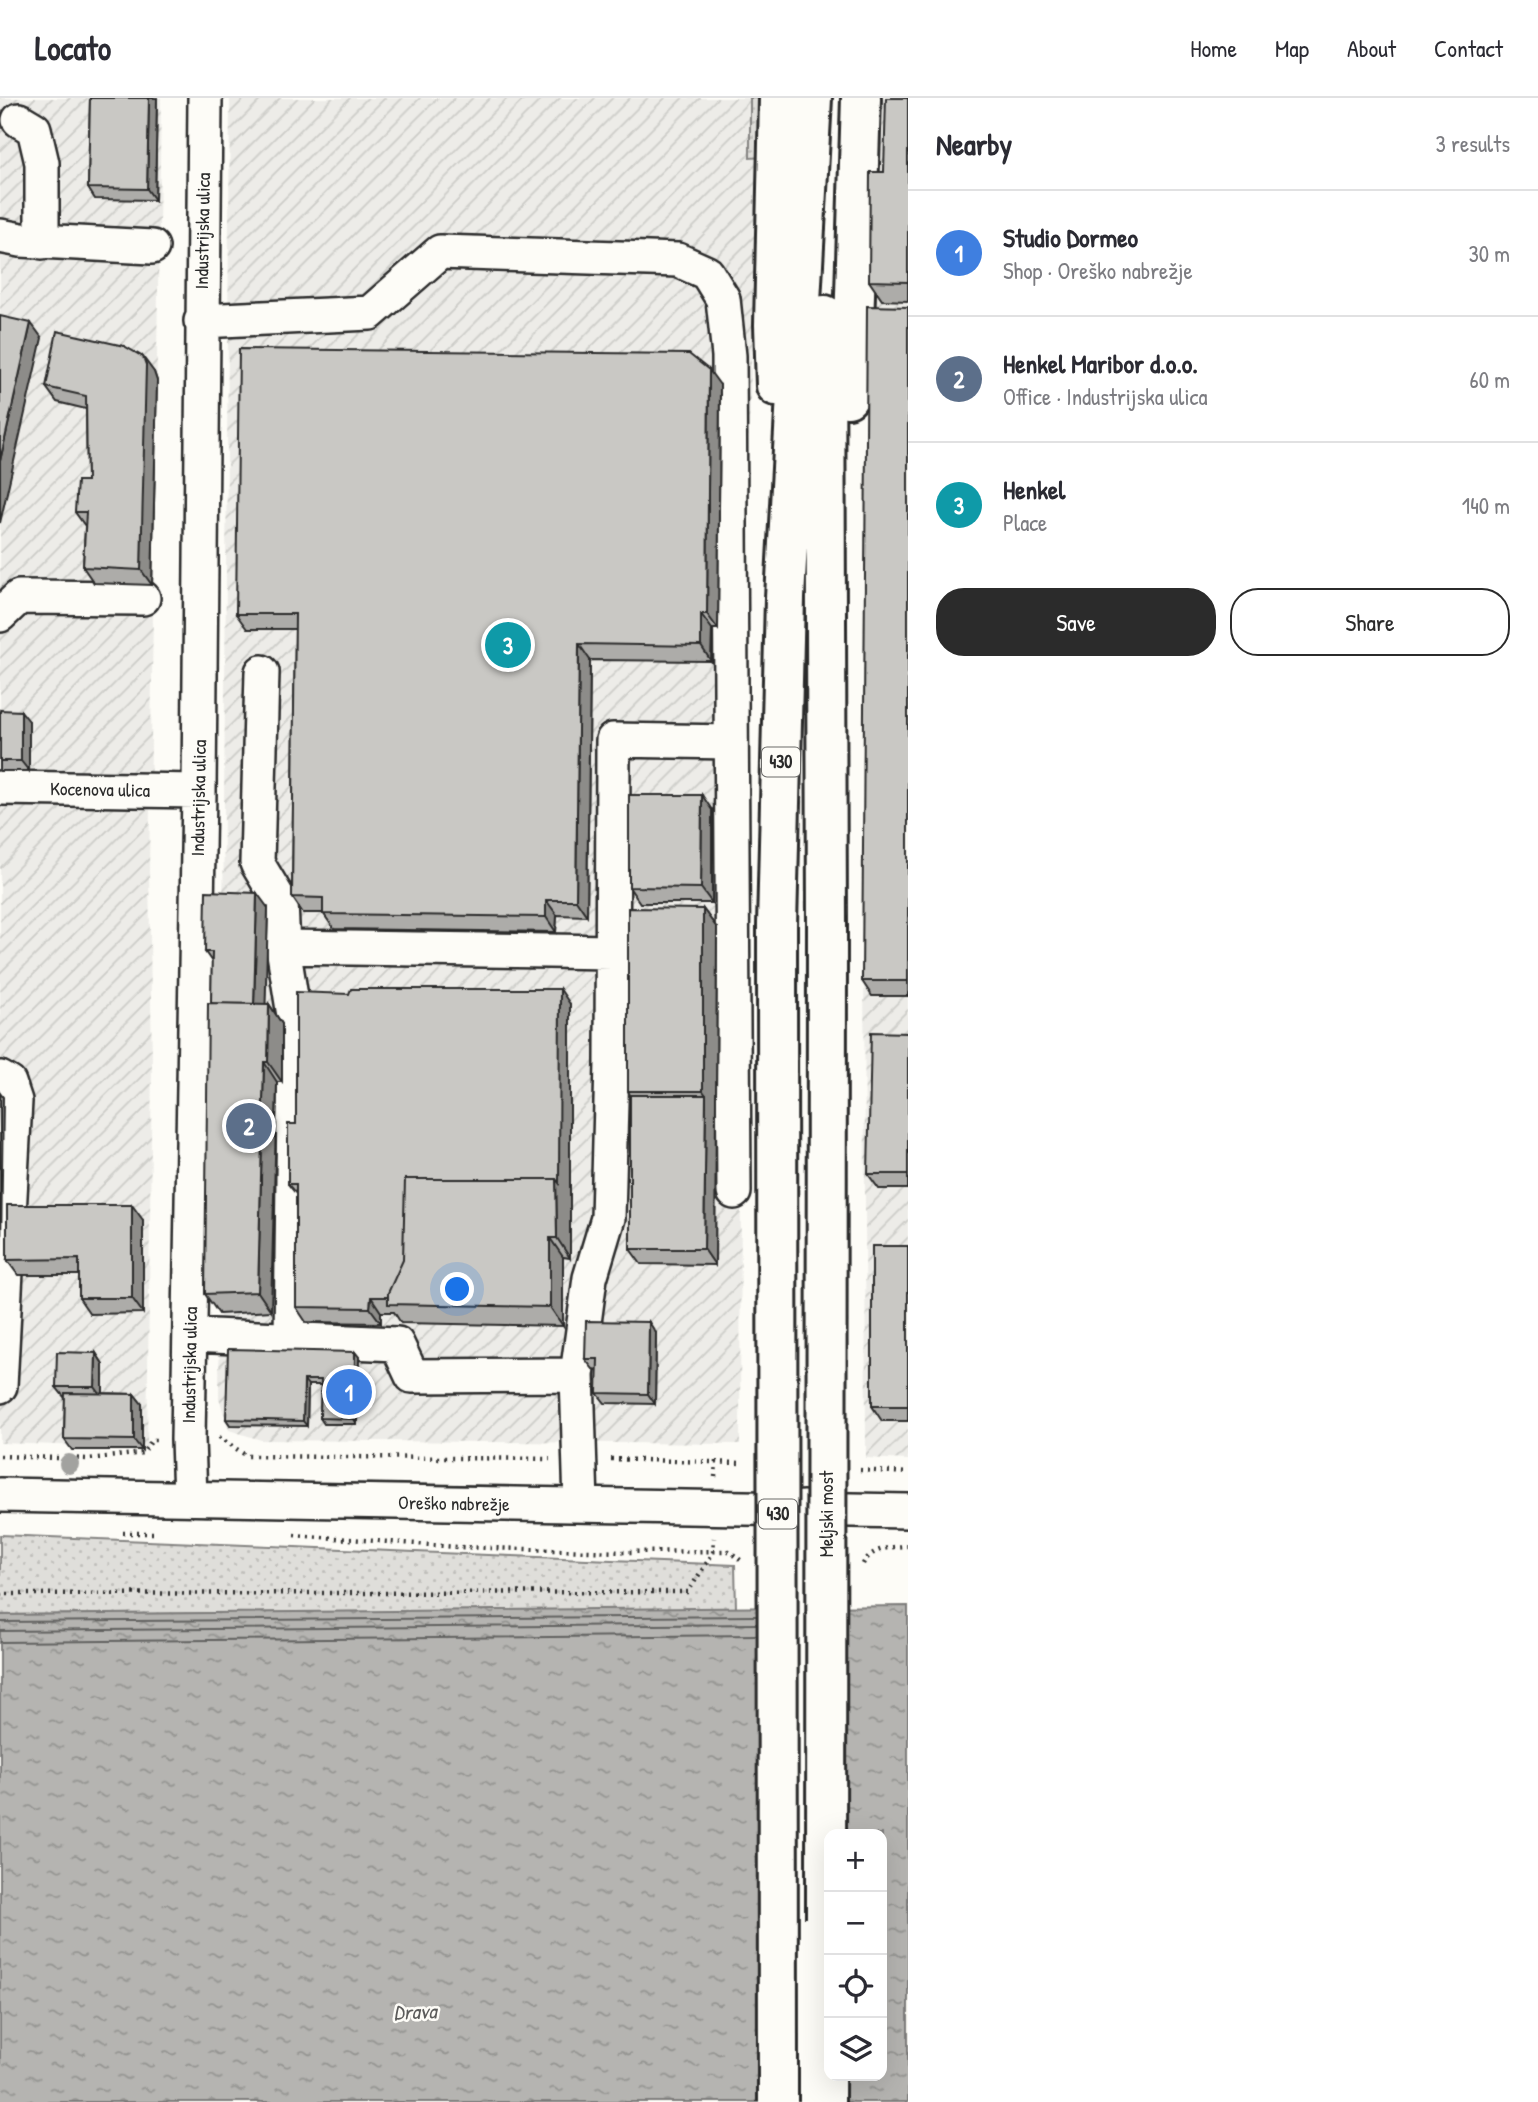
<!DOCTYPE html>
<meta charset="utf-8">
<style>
:root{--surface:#fff;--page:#f7f7f7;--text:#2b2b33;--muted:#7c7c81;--line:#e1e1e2;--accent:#2b2b2b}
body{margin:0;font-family:"Patrick Hand",sans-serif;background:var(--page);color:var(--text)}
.controls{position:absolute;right:21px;bottom:21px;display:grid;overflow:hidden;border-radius:14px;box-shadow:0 7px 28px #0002}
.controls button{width:63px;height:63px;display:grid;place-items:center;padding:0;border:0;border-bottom:2px solid var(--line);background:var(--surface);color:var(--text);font:35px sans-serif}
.you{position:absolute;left:458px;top:1192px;width:24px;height:24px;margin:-18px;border:5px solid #fff;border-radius:50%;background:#1a73e8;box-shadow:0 0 0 10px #1a73e833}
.badge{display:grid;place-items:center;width:46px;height:46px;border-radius:50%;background:var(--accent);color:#fff;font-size:23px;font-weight:700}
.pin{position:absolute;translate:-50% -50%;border:4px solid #fff;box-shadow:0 2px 7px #0006}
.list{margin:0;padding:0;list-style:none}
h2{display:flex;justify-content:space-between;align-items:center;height:91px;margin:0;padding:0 28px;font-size:30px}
h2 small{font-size:23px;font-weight:400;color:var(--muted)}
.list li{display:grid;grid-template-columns:46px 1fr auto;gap:21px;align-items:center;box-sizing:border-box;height:126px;padding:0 28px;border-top:2px solid var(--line)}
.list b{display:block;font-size:26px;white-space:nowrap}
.list p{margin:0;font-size:23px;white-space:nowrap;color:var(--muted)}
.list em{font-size:23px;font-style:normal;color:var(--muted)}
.actions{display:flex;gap:14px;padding:21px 28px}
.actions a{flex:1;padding:16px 0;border:2px solid var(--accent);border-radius:28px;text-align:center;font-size:24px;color:var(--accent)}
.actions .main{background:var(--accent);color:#fff}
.icon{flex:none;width:38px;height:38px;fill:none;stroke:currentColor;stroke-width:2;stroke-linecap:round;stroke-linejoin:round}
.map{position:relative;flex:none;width:908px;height:2004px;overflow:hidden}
header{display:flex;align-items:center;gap:42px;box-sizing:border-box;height:98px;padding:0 35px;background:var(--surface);border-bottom:2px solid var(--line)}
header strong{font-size:33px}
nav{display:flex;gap:38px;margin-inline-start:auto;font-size:24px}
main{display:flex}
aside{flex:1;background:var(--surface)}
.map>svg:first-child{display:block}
</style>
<header>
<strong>Locato</strong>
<nav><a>Home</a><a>Map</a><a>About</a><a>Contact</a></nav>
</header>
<main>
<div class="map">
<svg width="908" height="2004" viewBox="0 0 908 2004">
<defs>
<pattern id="industrial-furrows" width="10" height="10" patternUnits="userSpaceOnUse" patternTransform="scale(1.75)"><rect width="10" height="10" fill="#edece8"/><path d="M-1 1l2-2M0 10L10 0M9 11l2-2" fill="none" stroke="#cbcbc7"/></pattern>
<pattern id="grass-dots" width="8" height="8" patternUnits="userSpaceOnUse" patternTransform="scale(1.75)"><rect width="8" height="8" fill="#dfdeda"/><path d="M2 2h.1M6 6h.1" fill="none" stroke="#c0bfbb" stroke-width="1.8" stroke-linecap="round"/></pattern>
<pattern id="water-ripples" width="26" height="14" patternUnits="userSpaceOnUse" patternTransform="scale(1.75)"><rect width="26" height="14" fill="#b5b4b1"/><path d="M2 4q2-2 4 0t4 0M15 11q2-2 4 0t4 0" fill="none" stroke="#939390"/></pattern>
</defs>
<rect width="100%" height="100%" fill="#fdfcf7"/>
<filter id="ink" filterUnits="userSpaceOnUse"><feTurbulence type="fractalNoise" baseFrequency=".0143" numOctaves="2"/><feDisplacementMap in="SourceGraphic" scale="14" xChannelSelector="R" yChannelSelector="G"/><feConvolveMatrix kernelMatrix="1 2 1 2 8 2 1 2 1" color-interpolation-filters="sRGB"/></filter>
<g filter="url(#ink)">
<path fill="url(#industrial-furrows)" d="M0,0H161L149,773L152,966L147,1350L0,1345Z
M230,0H753L758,68L743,506L740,1346L261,1342L229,1332L219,1300Z
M880,0H908V1362L866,1360L863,573Z"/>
<path fill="url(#grass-dots)" stroke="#858482" stroke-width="2" d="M750,0H764L763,59L750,60Z
M0,1437L735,1467L736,1511L0,1517Z"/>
<path fill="url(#water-ripples)" stroke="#7e7d7b" stroke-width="2" fill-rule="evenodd" d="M908,1508V2004H0V1517ZM829,1736H882V1978H829Z"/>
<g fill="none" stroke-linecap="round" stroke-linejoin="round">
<path stroke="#626261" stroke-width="2" d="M0,1524L757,1518
M0,1533L757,1526
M0,1544L757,1537"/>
<defs>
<path id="minor" d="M19,22L34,31L42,65V144
M0,138L21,142L152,149
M201,223L370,215L440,154L678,162L707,175L723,201L729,258L734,1094
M0,517L19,499L143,500
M262,574L257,765L281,805L283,849L295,924L291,1240
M0,690L199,693
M283,849L612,854
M0,980L9,985L15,1003L0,1288
M190,1237L397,1246L412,1278L577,1277
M0,1397L908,1413
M190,1400L188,1341L199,693L205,0
M581,1407L577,1277L590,1180L608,1120L612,965L613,642L731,644
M803,1410L805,2004"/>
<path id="highway" d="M825,217L827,827
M776,288L774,227L779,0
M848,300L854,229L861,0
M777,828L785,500L812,0
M825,2004L826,1820"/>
</defs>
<use href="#minor" stroke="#2b2b2b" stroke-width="38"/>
<use href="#highway" stroke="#2b2b2b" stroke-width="44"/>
<path stroke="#2b2b2b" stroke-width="4.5" stroke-dasharray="2 5" stroke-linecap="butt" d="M219,1339L247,1358L550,1361
M0,1358L89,1361L143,1355L152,1342H158
M611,1361L742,1365
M860,1372L908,1375
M715,1379L716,1363
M123,1435H153
M294,1437L458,1449L622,1454L729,1453L743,1464
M863,1466C871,1450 891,1449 907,1448
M0,1496L688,1494L713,1455L714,1440"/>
<use href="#minor" stroke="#fdfcf7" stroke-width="33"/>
<use href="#highway" stroke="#fdfcf7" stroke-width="38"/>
<defs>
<path id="highway-bridge" d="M777,828L778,2004
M826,1820L827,827"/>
</defs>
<use href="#highway-bridge" stroke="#2b2b2b" stroke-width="44" stroke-linecap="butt"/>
<use href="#highway-bridge" stroke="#fdfcf7" stroke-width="38"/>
</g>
<circle fill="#a2a29f" cx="69" cy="1366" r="10"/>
<path fill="#adaca9" stroke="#2b2b2b" stroke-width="2" d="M90,0H157L155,102L95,101L88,90Z
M908,0V203L882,202L869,183L884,74Z
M908,209V898H872L862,883Z
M154,274L157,283L152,487L94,485L83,469L85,428L75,414L87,383L86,311L57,304L46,289Z
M720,287L718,531H712L711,563L590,562L587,818L557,817L556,834L334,831L323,815H303L292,799L295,531H247L236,516Z
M0,612L29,623V673H0Z
M712,712V805H640L629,789Z
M268,810L265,906H269L282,926V984H277L271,1213L219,1216L205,1196L212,864L205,854Z
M703,811L717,830L715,1167L641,1166L630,1151V997L628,993Z
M570,906V1160L563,1159V1228L401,1225L394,1214H381V1225L306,1224L296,1209V1096L288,1086L296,1026Z
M908,935V1091H879L868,1076Z
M143,1122V1215L90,1216L79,1200V1177H18L7,1162Z
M908,1148V1323H882L872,1308Z
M656,1235L655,1306L605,1305L597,1295L598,1272L593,1271L585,1261Z
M355,1254L359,1259L357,1326H324L320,1320L321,1287H308L307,1328L230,1327L226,1321Z
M96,1255L103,1266V1295L134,1296L142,1306V1352H72L64,1341L65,1300L56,1289Z"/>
<path fill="#8d8c89" stroke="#2b2b2b" stroke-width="2" d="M149,0H157L155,102L147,91Z
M31,225L42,240L0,425V363Z
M143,259L154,274L157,283L152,487L141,472Z
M709,272L720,287L718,531L707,516Z
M701,516L712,531L711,563L701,548Z
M579,546L590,562L587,818L576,802Z
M21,613L29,623V673L21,663Z
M702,697L712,712V805L701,790Z
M257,795L268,810L265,925L254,910Z
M546,802L557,817L556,834L546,819Z
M703,811L717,830L715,1167L704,1151L706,997L703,993Z
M560,891L570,906V1160L557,1140L556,1081Z
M269,906L282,926V984L268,964Z
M264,964L277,984L271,1213L258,1194Z
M0,995L3,999L1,1153L0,1151Z
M132,1107L143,1122V1215L132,1200Z
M550,1140L563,1159V1228L550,1209Z
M371,1199L381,1214V1225L370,1210Z
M649,1224L656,1235L655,1306L648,1296Z
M355,1254L359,1259L357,1326L354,1321Z
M96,1255L103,1266V1300L95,1289Z
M304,1282L308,1287L307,1328L303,1323Z
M134,1296L142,1306V1352L134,1342Z"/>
<path fill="#c9c8c4" stroke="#2b2b2b" stroke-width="2" d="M90,0H149L147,91L88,90Z
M886,0H908V184L869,183L870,74H884Z
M867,208L908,209V883H862Z
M0,218L31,225L0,363Z
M57,233L124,248L143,259L146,267L141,472L83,469L86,414H75L77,383H87L86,298L46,289Z
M239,251L689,256L709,272L707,516H701V548L579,546L576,802H546V819L323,816V800L292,799L295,516H236Z
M0,612L21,613V663H0Z
M629,697H702L701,790L629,789Z
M206,793L257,795L254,906L211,905L212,854H205Z
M628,810L703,811V993H628Z
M351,891H560L559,1085L556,1081H405L403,1162L388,1195V1199H371L370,1210L296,1209V1086H288V1026H296V894L349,896Z
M208,905L269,906L268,964H264L258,1194L205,1196Z
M871,934L908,935V1076H868Z
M630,997H706L704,1151H630Z
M405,1081H556L557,1140H550V1209L388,1206V1195L403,1162Z
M7,1107H132V1200H79V1161L7,1162Z
M872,1148H908V1308H872Z
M586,1223L649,1224L648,1296L597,1295L598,1261H585Z
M228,1251L355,1254L354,1321L320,1320L321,1282H304L303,1323L226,1321Z
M57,1254L96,1255L95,1289H56Z
M65,1295L134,1296V1342L64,1341Z"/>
</g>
<g text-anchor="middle" stroke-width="5" stroke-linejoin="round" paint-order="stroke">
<g fill="#fdfcf7" stroke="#6a6a68" stroke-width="2">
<rect x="762" y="649.5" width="38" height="29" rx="5"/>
<rect x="759" y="1401.5" width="38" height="29" rx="5"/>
</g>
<g font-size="18" font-weight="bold" fill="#2b2b2b">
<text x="781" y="670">430</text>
<text x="778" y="1422">430</text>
</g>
<g font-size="19" fill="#2b2b2b" stroke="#fdfcf7">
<text transform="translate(202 133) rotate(-89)" y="7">Industrijska ulica</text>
<text transform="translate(100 691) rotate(1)" y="7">Kocenova ulica</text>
<text transform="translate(198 700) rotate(-89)" y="7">Industrijska ulica</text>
<text transform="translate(189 1267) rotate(-89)" y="7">Industrijska ulica</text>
<text transform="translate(454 1405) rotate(1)" y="7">Oreško nabrežje</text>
<text transform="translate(826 1416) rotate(-90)" y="7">Meljski most</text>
</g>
<g font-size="21" font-style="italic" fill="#5b5b5a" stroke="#fdfcf7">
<text transform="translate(415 1914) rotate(-2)" y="7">Drava</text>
</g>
</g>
</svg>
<div class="controls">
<button>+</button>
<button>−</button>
<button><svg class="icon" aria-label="locate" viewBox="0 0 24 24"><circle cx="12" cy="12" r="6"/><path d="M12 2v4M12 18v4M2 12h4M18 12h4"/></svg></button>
<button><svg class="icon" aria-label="layers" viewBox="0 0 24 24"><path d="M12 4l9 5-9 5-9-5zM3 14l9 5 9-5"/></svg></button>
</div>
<div class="you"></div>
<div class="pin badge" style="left:349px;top:1294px;background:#3f7fe0">1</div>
<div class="pin badge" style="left:249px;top:1028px;background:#5c6f8a">2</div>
<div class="pin badge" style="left:508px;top:547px;background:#0f9aa8">3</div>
</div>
<aside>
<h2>Nearby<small>3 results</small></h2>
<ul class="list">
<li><span class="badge" style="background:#3f7fe0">1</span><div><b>Studio Dormeo</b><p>Shop · Oreško nabrežje</p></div><em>30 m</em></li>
<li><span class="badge" style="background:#5c6f8a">2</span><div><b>Henkel Maribor d.o.o.</b><p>Office · Industrijska ulica</p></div><em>60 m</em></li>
<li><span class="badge" style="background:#0f9aa8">3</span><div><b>Henkel</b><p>Place</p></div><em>140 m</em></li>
</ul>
<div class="actions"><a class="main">Save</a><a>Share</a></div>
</aside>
</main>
